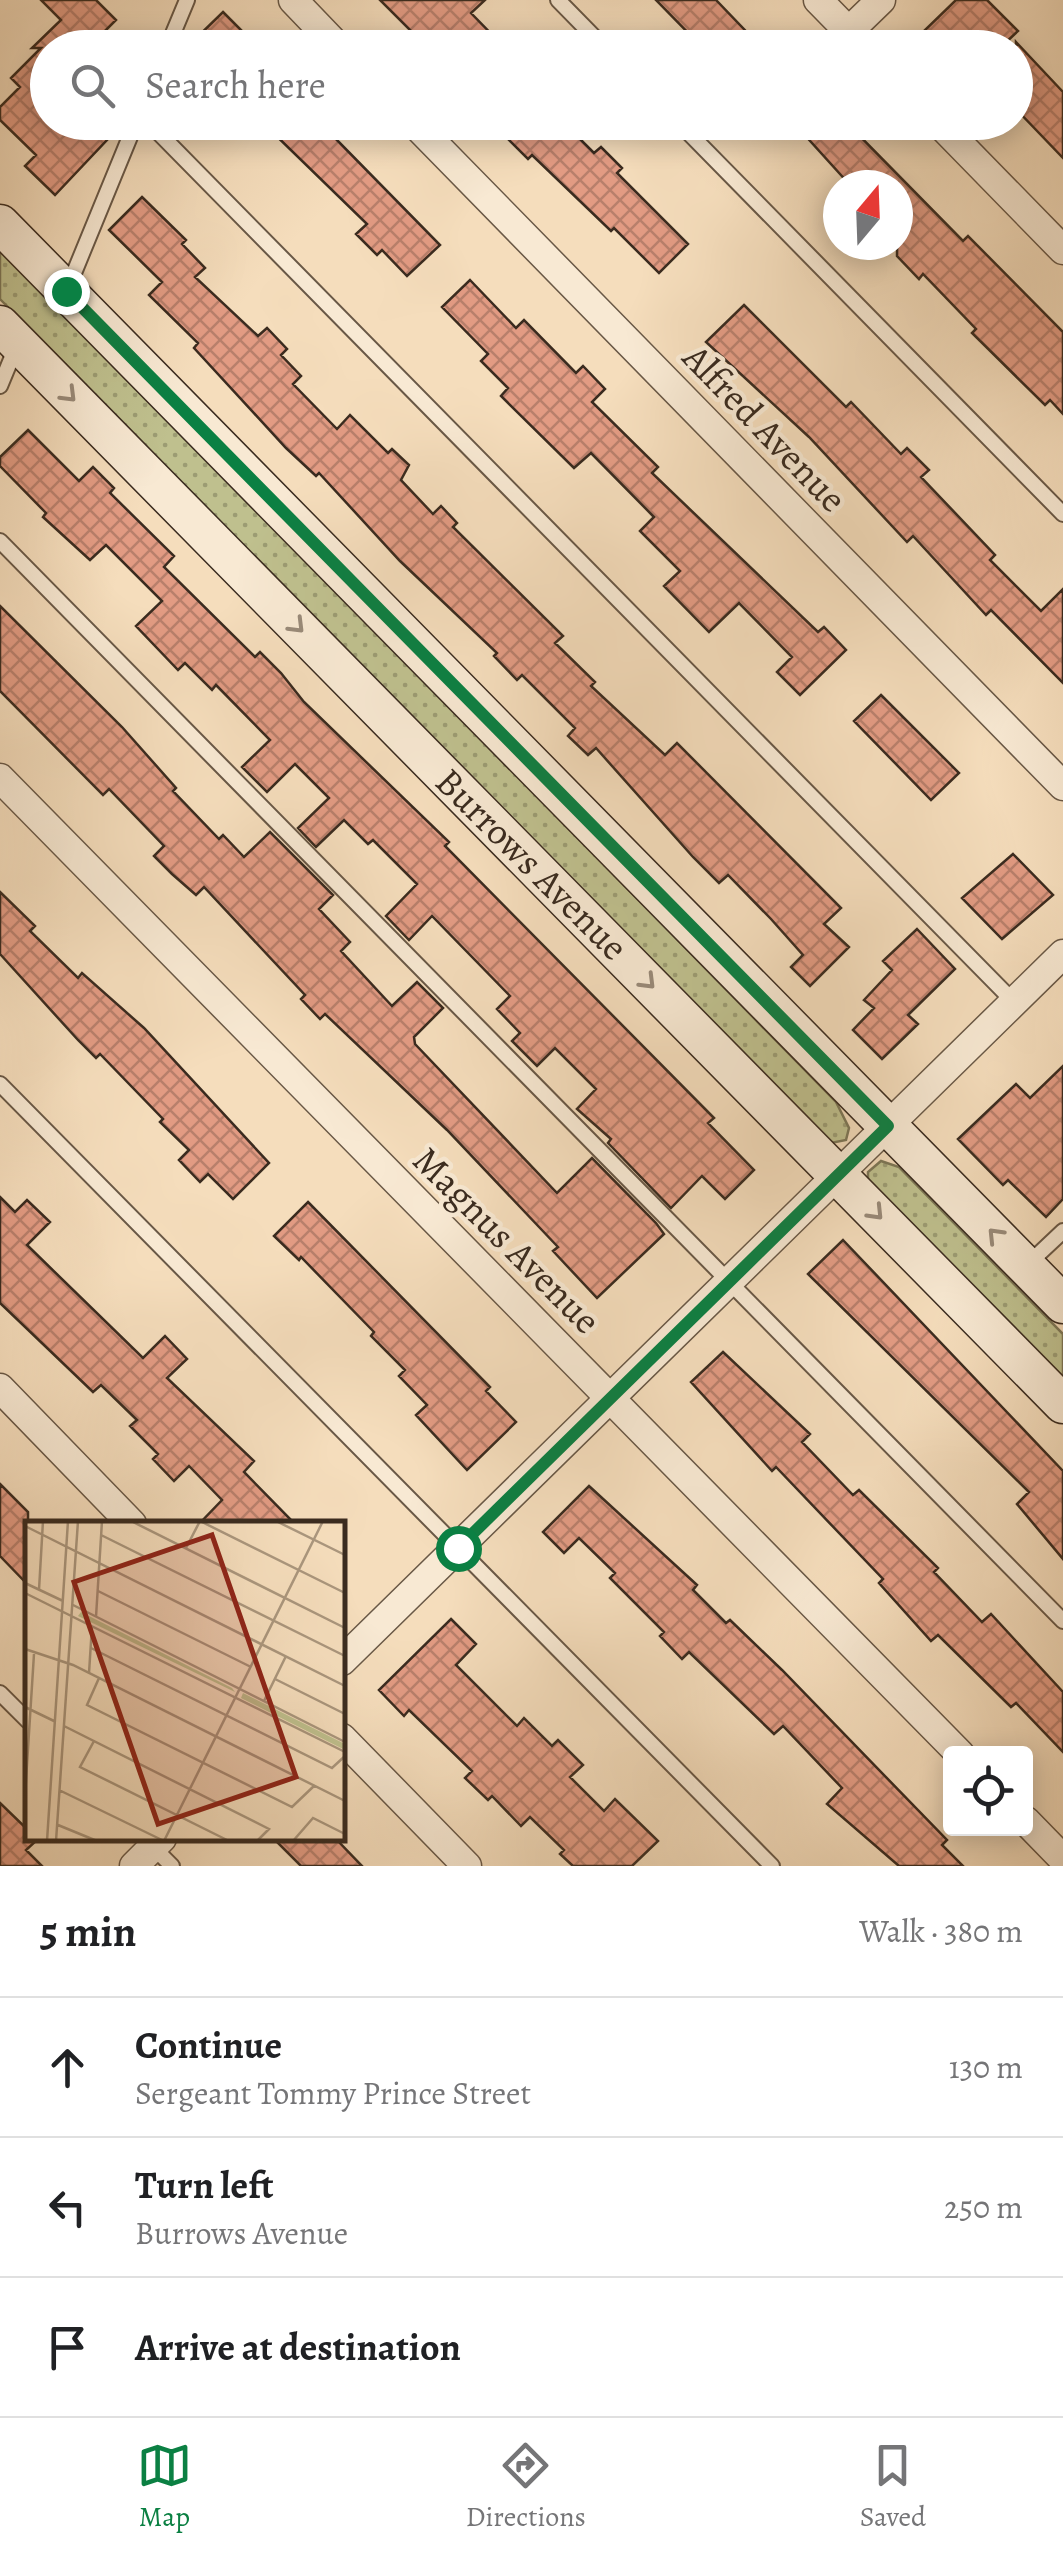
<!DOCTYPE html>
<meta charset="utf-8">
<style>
:root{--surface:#fff;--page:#f6f6f6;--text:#202124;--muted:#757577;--line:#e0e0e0;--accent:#0b8043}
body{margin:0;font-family:Alegreya,serif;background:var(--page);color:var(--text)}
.controls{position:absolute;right:30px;bottom:30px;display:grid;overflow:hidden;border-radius:10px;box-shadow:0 5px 25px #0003}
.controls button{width:90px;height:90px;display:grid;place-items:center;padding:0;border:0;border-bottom:2px solid var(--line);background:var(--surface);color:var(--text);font:50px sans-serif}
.compass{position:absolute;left:823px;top:170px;width:90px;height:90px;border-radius:50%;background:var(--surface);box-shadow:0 5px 25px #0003;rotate:19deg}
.stop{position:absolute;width:30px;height:30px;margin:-22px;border:8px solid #0b8043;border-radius:50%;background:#fff}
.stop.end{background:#0b8043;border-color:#fff;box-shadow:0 2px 10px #0008}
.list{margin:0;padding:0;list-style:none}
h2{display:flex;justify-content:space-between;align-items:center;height:130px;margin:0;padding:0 40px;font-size:42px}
h2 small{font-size:32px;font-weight:400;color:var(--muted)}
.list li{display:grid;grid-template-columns:65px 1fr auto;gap:30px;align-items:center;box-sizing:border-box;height:140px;padding:0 40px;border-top:2px solid var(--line)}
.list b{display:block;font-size:38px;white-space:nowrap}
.list p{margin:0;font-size:32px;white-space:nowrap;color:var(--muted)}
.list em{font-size:32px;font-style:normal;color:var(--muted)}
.icon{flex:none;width:55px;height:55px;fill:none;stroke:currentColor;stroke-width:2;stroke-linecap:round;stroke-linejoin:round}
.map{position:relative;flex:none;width:1063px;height:1866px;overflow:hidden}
.search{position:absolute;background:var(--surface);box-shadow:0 5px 25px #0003;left:30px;right:30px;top:30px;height:110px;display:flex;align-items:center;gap:25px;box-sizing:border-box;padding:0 35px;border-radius:55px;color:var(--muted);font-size:38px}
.sheet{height:550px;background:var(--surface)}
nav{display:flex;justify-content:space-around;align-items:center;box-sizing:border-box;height:140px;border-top:2px solid var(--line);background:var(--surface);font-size:28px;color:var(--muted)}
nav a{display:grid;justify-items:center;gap:5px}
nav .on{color:var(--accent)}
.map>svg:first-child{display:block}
</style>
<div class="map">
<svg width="1063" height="1866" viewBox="0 0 1063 1866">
<defs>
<pattern id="grass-dots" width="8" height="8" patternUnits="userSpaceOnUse" patternTransform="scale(2.5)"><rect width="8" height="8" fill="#bfc08e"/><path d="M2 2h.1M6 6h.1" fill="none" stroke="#9c9c73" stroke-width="1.8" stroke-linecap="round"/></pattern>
<pattern id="building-cross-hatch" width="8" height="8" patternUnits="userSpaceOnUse" patternTransform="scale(2.5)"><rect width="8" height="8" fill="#e29b83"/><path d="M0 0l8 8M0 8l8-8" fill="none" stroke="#b87f6b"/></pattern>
</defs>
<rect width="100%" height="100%" fill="#f5ddbc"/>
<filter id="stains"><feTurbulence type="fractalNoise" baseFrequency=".002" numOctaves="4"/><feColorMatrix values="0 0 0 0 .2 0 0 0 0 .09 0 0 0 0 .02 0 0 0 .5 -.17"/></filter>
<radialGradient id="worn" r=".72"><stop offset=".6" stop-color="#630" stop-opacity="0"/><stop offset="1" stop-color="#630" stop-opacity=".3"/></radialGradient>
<path fill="url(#grass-dots)" stroke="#7c7656" stroke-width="2.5" d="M0,247L836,1102L849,1128L846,1140L831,1143L817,1134L0,299Z
M881,1161L899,1167L1063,1334V1385L868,1182V1172Z"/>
<path fill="url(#building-cross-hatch)" stroke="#3a2b1f" stroke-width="2.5" d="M41,0H96L116,20L88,48H48V122H124L55,195L25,166L36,155L0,120V107L20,87L11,78L41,48H32L61,20Z
M380,0H485L471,13L505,48H428Z
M656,0H716L762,48H703Z
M956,0H987L1018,31L1000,48H941L925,30Z
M223,12L244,33L229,48H186Z
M1016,42L1063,92V158L1016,109Z
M262,122H344L331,134L440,245L407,276L382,250L377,255L356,234L367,224Z
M520,122H563L594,153L601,147L622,168L617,173L688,244L659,273L614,228L611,231L532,155L528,159L506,137Z
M793,122H846L963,241L968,236L1063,332V414L1050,400L1045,405L972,333L976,329L923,274L919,279L897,256L898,185H850Z
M142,197L186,240L182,244L205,268L195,277L258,336L267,328L287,349L281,355L301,376L293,384L337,429L350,415L388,453L392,449L409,465L401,480L433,514L441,506L457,523L453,527L563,636L555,643L595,682L591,686L665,755L677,743L841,908L824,924L849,947L810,986L791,967L803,955L771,919L728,875L719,883L693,857L596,748L588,755L568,736L575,728L522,675L517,680L494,656L497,653L400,561L319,473L316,476L286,448L194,348L198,343L149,295L162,282L109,230Z
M470,280L516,328L524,320L576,373L583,366L605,389L592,402L658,467L652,473L818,632L824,627L846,650L800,695L777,672L792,657L739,603L709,632L664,586L680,571L640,531L654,517L591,453L574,468L501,396L508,388L481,361L488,354L442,307Z
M744,305L846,407L851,402L901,454L907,448L929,470L921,477L995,555L990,560L1041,611L1063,589V683L991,610L986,615L913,536L907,542L809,437L706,342Z
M28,430L79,481L93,467L114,488L110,493L174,556L164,567L255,657L260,652L281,673L304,702L449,842L445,846L714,1118L708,1123L754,1170L725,1199L702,1176L671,1208L608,1143L611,1139L577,1109L596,1089L555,1048L537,1066L512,1041L520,1033L497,1009L510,996L432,916L409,940L386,916L417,884L373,840L368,844L344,820L316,847L298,828L329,798L295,764L267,792L242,767L270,740L216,685L212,690L185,663L178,670L136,626L162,601L106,545L90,560L43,517L46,513L0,466V457Z
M0,606L122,727L176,788L173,791L219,839L223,835L244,857L270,832L333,895L319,909L350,942L341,951L392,1006L417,982L443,1008L414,1037L415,1044L557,1193L592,1158L656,1223L664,1234L597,1298L553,1251L558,1247L447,1130L325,1014L320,1019L301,999L305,995L204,887L196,895L172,874L154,856L164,846L109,789L103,795L0,691Z
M881,695L959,773L931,800L854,721Z
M1013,854L1053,895L1002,939L962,898Z
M0,892L35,926L30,931L78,978L82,973L144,1028L269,1163L233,1199L208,1174L200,1182L179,1160L189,1150L160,1122L163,1119L100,1054L96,1058L78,1040L0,954Z
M917,929L955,969L908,1015L918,1024L882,1059L853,1030L874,1008L864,1000L892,970L883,961Z
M1063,1066V1199L1046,1217L1008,1180L1003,1185L958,1139L1016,1084L1030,1098Z
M0,1197L15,1212L27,1200L50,1222L27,1245L143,1358L165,1336L187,1359L167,1378L254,1461L244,1472L295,1524H199L222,1500L189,1466L174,1481L153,1459L158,1454L130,1426L137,1420L101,1385L93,1392L0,1303Z
M308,1202L490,1387L486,1391L516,1422L467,1470L416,1415L427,1405L399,1376L405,1370L371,1336L374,1332L301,1257L299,1260L274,1236Z
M843,1240L1063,1471V1559L1017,1504L1029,1492L808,1274Z
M723,1352L810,1434L802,1442L853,1495L859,1490L938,1568L934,1572L982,1622L991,1614L1063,1692V1752L1016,1703L1011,1707L938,1635L931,1641L879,1583L883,1579L776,1467L772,1471L691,1382Z
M0,1484L28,1512V1585L0,1556Z
M589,1486L697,1585L693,1590L726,1623L730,1620L782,1670L947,1840L942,1845L963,1866H899L827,1804L842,1788L783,1726L774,1734L689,1652L682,1659L660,1636L664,1632L610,1578L615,1573L579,1538L564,1553L543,1532Z
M451,1619L476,1644L456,1665L517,1726L524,1718L552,1746L558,1740L583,1765L570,1777L604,1811L615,1799L658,1841L632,1866H573L560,1854L564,1850L530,1817L521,1826L492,1796L488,1800L465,1778L472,1771L409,1710L404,1716L379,1690Z
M0,1803L28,1830V1838L37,1840L26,1850L42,1866H0Z
M273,1838H335L362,1866H301Z"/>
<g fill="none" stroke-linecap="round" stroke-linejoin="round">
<defs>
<path id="lane" d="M558,0L605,48
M167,48L187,0
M148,122L1014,1002
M678,122L1063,514
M67,290L136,122
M0,386L17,345
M0,541L1063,1621
M0,1084L772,1866
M1027,1265L1063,1231
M0,1693L28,1721
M152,1846L172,1866"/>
<path id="street" d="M293,0L339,48
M818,0L865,48
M849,31L881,0
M413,122L1063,786
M938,122L1063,250
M0,778L960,1754
M0,1388L132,1524
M342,1661L1063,954
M342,1738L467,1866
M1026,1821L1063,1859
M134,1866L162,1838"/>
<path id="secondary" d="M0,224L1063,1304
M0,325L1063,1404"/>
</defs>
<use href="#lane" stroke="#695846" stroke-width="18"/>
<use href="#street" stroke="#695846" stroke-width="31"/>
<use href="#secondary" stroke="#3a2b1f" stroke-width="41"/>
<use href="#lane" stroke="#f8e9d3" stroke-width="14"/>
<use href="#street" stroke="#f8e9d3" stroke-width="28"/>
<use href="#secondary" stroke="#f8e9d3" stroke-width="38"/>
</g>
<defs><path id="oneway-chevron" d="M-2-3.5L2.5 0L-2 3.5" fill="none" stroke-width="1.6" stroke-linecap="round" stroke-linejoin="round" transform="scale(2.5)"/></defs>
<g stroke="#998a79">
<use href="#oneway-chevron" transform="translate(69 395) rotate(45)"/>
<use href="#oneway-chevron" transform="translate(297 626) rotate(45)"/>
<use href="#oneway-chevron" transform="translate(648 982) rotate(45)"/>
<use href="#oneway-chevron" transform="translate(876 1213) rotate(46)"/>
<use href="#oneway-chevron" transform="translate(995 1235) rotate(-134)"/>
</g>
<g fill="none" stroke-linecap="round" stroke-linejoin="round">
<path stroke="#0b8043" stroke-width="12" d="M66,291L888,1126L458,1548"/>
</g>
<g text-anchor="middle" stroke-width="9" stroke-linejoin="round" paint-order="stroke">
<g font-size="38" fill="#3a2b1f" stroke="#f8e9d3">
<text transform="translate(765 428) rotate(46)" y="13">Alfred Avenue</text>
<text transform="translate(532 864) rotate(45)" y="13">Burrows Avenue</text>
<text transform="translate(507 1240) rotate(45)" y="13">Magnus Avenue</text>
</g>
</g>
<g transform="translate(25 1521)">
<rect width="320" height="320" fill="#f5ddbc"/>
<path d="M56,91L207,167L210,171L53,95ZM218,172L320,223V229L216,177Z" fill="#bfc08e"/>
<path fill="none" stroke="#aa967d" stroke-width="2.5" d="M106,0L320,107M175,0L320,72M251,0L320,34M0,5L320,165M76,14L320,135M161,27L175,0M0,62L38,80M14,69L18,0M73,70L226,146M0,72L320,231M48,84L320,221M71,96L77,0M66,127L307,247L320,235M0,128L48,144L320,280M64,152L67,105M74,157L62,184L267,286L290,264M250,158L320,193M239,180L261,135M0,186L29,200M39,205L244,308L232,320M69,220L55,246L204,320M34,269L139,320M0,275L9,133M33,304L72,320M22,320L43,0M31,320L53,0M139,320L298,0M268,320L288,297L320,313"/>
<path fill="#8f2418" fill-opacity="0.15" stroke="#8f2418" stroke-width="5" d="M187,14L271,256L133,303L49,61Z"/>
<rect width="320" height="320" fill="none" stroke="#3a2b1f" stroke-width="5"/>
</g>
<rect width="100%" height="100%" filter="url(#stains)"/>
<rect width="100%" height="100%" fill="url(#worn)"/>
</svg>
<div class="controls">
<button><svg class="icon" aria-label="locate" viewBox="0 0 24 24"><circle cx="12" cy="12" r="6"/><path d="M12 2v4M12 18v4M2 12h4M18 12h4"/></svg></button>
</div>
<svg class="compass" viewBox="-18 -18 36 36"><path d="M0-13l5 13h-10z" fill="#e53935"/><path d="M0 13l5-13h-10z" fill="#757577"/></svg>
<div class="stop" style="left:458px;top:1548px"></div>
<div class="stop end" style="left:66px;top:291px"></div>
<div class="search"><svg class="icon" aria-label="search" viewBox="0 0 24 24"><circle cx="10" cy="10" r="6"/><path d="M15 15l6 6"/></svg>Search here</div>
</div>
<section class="sheet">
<h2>5 min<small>Walk · 380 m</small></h2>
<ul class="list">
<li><svg class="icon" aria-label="ahead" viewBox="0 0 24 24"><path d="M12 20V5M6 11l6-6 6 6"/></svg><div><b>Continue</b><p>Sergeant Tommy Prince Street</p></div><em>130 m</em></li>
<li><svg class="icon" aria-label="left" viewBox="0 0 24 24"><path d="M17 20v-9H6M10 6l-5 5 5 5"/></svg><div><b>Turn left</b><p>Burrows Avenue</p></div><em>250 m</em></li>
<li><svg class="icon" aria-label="arrive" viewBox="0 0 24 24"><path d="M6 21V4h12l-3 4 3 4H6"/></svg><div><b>Arrive at destination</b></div></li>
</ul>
</section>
<nav>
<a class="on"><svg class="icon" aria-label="map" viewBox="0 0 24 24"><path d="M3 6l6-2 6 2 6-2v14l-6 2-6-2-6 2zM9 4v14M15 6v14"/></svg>Map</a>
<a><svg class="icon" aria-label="directions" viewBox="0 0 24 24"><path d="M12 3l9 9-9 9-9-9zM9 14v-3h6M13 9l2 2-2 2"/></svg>Directions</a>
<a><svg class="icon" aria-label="saved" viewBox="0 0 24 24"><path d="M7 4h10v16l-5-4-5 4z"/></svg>Saved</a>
</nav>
